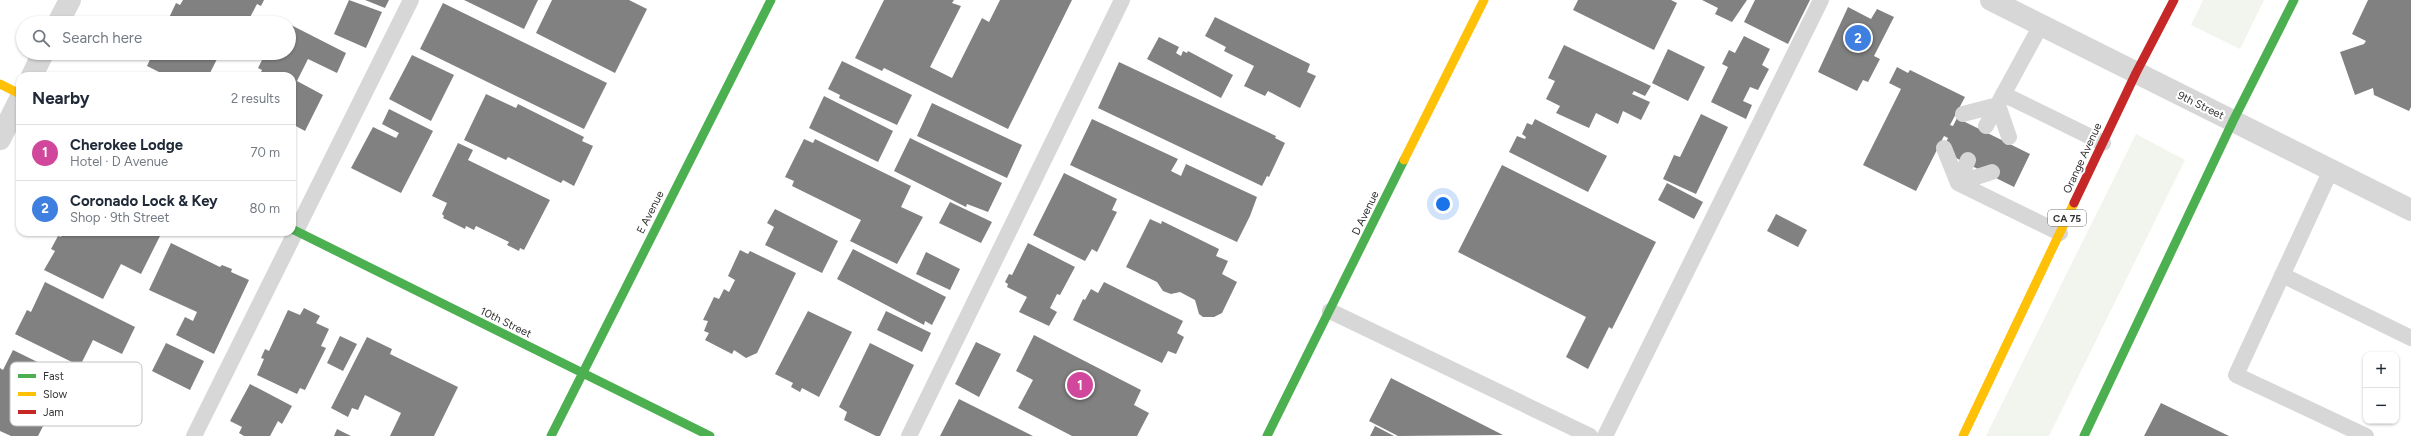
<!DOCTYPE html>
<meta charset="utf-8">
<style>
:root{--surface:#fff;--page:#f2f2f3;--text:#1f2937;--muted:#747a83;--line:#e0e1e3;--accent:#b45309}
body{margin:0;font-family:Figtree,sans-serif;background:var(--page);color:var(--text)}
.controls{position:absolute;right:12px;bottom:12px;display:grid;overflow:hidden;border-radius:8px;box-shadow:0 1px 3px #0004}
.controls button{width:36px;height:36px;display:grid;place-items:center;padding:0;border:0;border-bottom:1px solid var(--line);background:var(--surface);color:var(--text);font:20px sans-serif}
.you{position:absolute;left:1443px;top:204px;width:14px;height:14px;margin:-10px;border:3px solid #fff;border-radius:50%;background:#1a73e8;box-shadow:0 0 0 6px #1a73e833}
.badge{display:grid;place-items:center;width:26px;height:26px;border-radius:50%;background:var(--accent);color:#fff;font-size:13px;font-weight:700}
.pin{position:absolute;translate:-50% -50%;border:2px solid #fff;box-shadow:0 1px 4px #0006}
.list{margin:0;padding:0;list-style:none}
h2{display:flex;justify-content:space-between;align-items:center;height:52px;margin:0;padding:0 16px;font-size:17px}
h2 small{font-size:13px;font-weight:400;color:var(--muted)}
.list li{display:grid;grid-template-columns:26px 1fr auto;gap:12px;align-items:center;box-sizing:border-box;height:56px;padding:0 16px;border-top:1px solid var(--line)}
.list b{display:block;font-size:15px;white-space:nowrap}
.list p{margin:0;font-size:13px;white-space:nowrap;color:var(--muted)}
.list em{font-size:13px;font-style:normal;color:var(--muted)}
.icon{flex:none;width:22px;height:22px;fill:none;stroke:currentColor;stroke-width:2;stroke-linecap:round;stroke-linejoin:round}
.map{position:relative;flex:none;width:2411px;height:436px;overflow:hidden}
.search{position:absolute;background:var(--surface);box-shadow:0 1px 3px #0004;left:16px;top:16px;width:280px;height:44px;display:flex;align-items:center;gap:10px;box-sizing:border-box;padding:0 14px;border-radius:22px;color:var(--muted);font-size:15px}
.panel{position:absolute;background:var(--surface);box-shadow:0 1px 3px #0004;left:16px;top:72px;width:280px;height:164px;border-radius:12px}
.map>svg:first-child{display:block}
</style>
<div class="map">
<svg width="2411" height="436" viewBox="0 0 2411 436">
<rect width="100%" height="100%" fill="#fff"/>
<path fill="#f1f5ed" d="M2203,0H2264L2240,49L2191,25Z
M2136,134L2185,160L2049,436H1986Z"/>
<path fill="#818181" d="M183,0H264L261,6L257,4L247,23L167,22L176,3L180,5Z
M349,0L382,12L366,48L334,34Z
M365,0H389L385,8Z
M464,0H538L524,29Z
M552,0H629L647,9L615,73L536,33Z
M884,0H954L952,3L961,6L930,67L952,78L982,18L989,22L1000,0H1072L1008,129L884,68L882,71L855,58Z
M1578,0H1671L1677,3L1654,50L1573,10Z
M1702,0H1747L1732,22L1715,14L1718,8Z
M1755,0H1810L1788,44L1744,22Z
M2368,0H2411V107L2409,111L2374,95L2373,88L2355,95L2340,52L2364,44L2366,41L2352,34Z
M443,3L607,83L584,129L420,49Z
M1848,7L1871,19L1877,9L1894,17L1874,56L1880,59L1868,82L1863,80L1857,91L1818,72Z
M1215,17L1310,64L1307,72L1316,76L1300,108L1268,91L1265,96L1244,86L1254,66L1224,51L1226,47L1205,36Z
M289,24L346,53L337,73L308,59L297,81L323,95L305,131L292,124V76H259L262,70L258,68L264,56L270,59L273,53H289Z
M1744,36L1770,49L1762,65L1769,69L1758,90L1750,87L1743,101L1752,105L1746,119L1711,102L1728,67L1722,64L1729,50L1735,53Z
M1159,37L1179,47L1176,53L1181,56L1183,51L1187,53L1188,51L1233,75L1221,98L1147,59Z
M1564,45L1651,86L1645,96L1634,91L1632,94L1650,102L1641,120L1623,111L1618,124L1596,113L1589,128L1556,113L1560,106L1546,99L1555,81L1548,78Z
M1668,49L1705,67L1688,101L1652,83Z
M153,53H220L210,73H212L211,76H167L147,66Z
M412,55L454,75L431,121L389,99Z
M842,61L912,95L897,125L839,98L840,95L828,89Z
M1119,62L1276,136L1275,138L1285,143L1269,177L1267,176L1262,186L1098,108Z
M1897,67L1908,73L1910,70L1965,97L1950,125L1953,126L1957,118L2030,154L2014,187L1942,151L1948,138L1944,136L1916,191L1863,165L1901,89L1889,83Z
M486,94L516,108L518,104L584,137L582,141L593,146L574,186L563,180L561,183L508,157L506,160L464,140Z
M824,96L893,131L878,162L809,128Z
M932,103L1022,145L1007,178L917,136Z
M389,109L433,131L401,193L351,168L373,127L396,138L399,133L382,124Z
M1701,114L1728,127L1696,194L1663,179L1674,155L1680,157Z
M1092,119L1178,159L1171,171L1181,176L1186,164L1257,197L1250,216L1237,242L1070,165Z
M1535,119L1607,156L1588,192L1509,152L1517,136L1525,139L1526,137L1522,134L1527,123L1532,125Z
M910,138L1002,183L988,212L967,204L966,207L894,171Z
M804,139L813,143L815,139L911,186L901,207L923,217L897,264L850,241L861,220L792,186L794,181L785,177Z
M458,143L473,150L468,160L550,200L524,250L520,248L519,251L507,245L509,242L476,226L474,230L466,226L465,229L443,218L444,216L442,214L447,203L432,196Z
M1502,165L1656,242L1612,329L1609,327L1588,369L1566,357L1586,317L1458,252Z
M1064,173L1117,199L1112,210L1117,212L1097,252L1092,249L1085,261L1033,235Z
M1667,183L1703,202L1694,219L1658,200Z
M950,202L992,222L981,243L939,223Z
M775,209L838,241L822,273L765,245L774,227L767,223Z
M1776,214L1807,230L1798,247L1767,231Z
M1150,219L1161,224L1162,221L1219,249L1216,256L1228,261L1222,274L1237,282L1222,313L1214,317H1203L1199,314L1195,300L1180,292L1171,294L1163,291L1157,282L1126,267Z
M64,232H162L141,274L121,264L103,299L44,270L55,251L51,249L58,236L61,237Z
M171,243L220,267L222,265L232,269L231,272L249,280L214,354L176,335L185,317L193,321L197,312L149,290Z
M1028,243L1075,267L1060,295L1057,294L1050,308L1057,312L1049,326L1019,312L1027,297L1007,287L1008,284L1005,282L1009,274L1012,275Z
M853,249L946,297L932,325L925,321L924,325L837,279Z
M740,250L748,254L750,251L796,273L757,353L746,358L734,350L732,354L705,340L709,333L704,331L708,321L703,320L714,297L719,299L724,289L729,292L735,280L728,276Z
M926,252L960,269L950,290L916,274Z
M45,282L135,327L122,354L93,340L80,366L15,334L27,310L31,312Z
M1104,282L1183,321L1177,333L1184,337L1176,354L1168,351L1162,363L1073,320L1083,299L1085,300L1091,289L1098,293Z
M304,308L320,316L316,323L329,329L321,346L326,348L305,390L300,388L297,394L257,375L264,359L261,358L265,349L269,351L288,310L300,315Z
M808,311L852,332L819,397L802,388L800,392L791,387L793,383L775,374Z
M886,311L931,333L922,352L877,330Z
M1034,335L1141,390L1134,405L1149,413L1137,436H1072L1018,408L1033,380L1016,371Z
M340,336L357,344L343,371L327,363Z
M367,337L392,349L390,354L458,387L434,436H390L401,413L365,395L358,410L352,408L348,417L331,408Z
M976,342L1001,354L979,397L955,384Z
M166,343L204,361L190,390L152,371Z
M870,343L914,365L880,436H876L844,420L847,412L839,407Z
M13,350L64,375L54,395L58,397L38,436H11L0,431V368L3,370Z
M1391,378L1503,435L1398,436L1369,421Z
M250,384L292,406L282,424L278,421L270,436H244L239,433L242,427L230,421Z
M959,399L1033,436H940Z
M2161,403L2229,436H2144Z
M1375,426L1394,436H1370Z
M337,429L351,436H334Z"/>
<g fill="none" stroke-linecap="round" stroke-linejoin="round">
<path stroke="#d7d7d7" stroke-width="16" d="M2003,94L2103,143
M1963,114L1998,105L2009,137
M1986,126L2041,25
M1944,148L1958,183L1992,172
M1968,160L1958,183L2060,233
M2331,170L2236,375L2366,436
M2282,275L2411,338
M1330,311L1590,436
M194,436L411,0
M909,436L1122,0
M1605,436L1821,0"/>
<path stroke="#d7d7d7" stroke-width="22" d="M1991,0L2411,210
M58,23L70,0
M32,76L43,53
M0,139L20,99"/>
<path stroke="#4caf50" stroke-width="9" d="M292,229L710,436
M551,436L771,0
M1267,436L1404,160
M2084,436L2233,121L2294,0"/>
<path stroke="#ffc107" stroke-width="9" d="M0,84L20,94
M1404,160L1484,0
M1963,436L2074,203"/>
<path stroke="#c62828" stroke-width="9" d="M2074,203L2136,73L2174,0"/>
</g>
<g text-anchor="middle" stroke-width="4" stroke-linejoin="round" paint-order="stroke">
<rect fill="#fff" stroke="#707070" stroke-width="1" x="2048" y="210" width="38" height="16" rx="3"/>
<g font-size="10" font-weight="bold" fill="#333">
<text x="2067" y="222">CA 75</text>
</g>
<g font-size="11" fill="#333" stroke="#fff">
<text transform="translate(2201 105) rotate(26)" y="4">9th Street</text>
<text transform="translate(2082 158) rotate(-65)" y="4">Orange Avenue</text>
<text transform="translate(650 212) rotate(-63)" y="4">E Avenue</text>
<text transform="translate(1365 213) rotate(-64)" y="4">D Avenue</text>
<text transform="translate(506 322) rotate(26)" y="4">10th Street</text>
</g>
</g>
<rect x="10" y="362" width="132" height="64" rx="6" fill="#fff" stroke="#c2c2c2" stroke-width="1"/>
<rect x="18" y="374" width="18" height="4" fill="#4caf50"/>
<rect x="18" y="392" width="18" height="4" fill="#ffc107"/>
<rect x="18" y="410" width="18" height="4" fill="#c62828"/>
<g font-size="11" fill="#333">
<text x="43" y="380">Fast</text>
<text x="43" y="398">Slow</text>
<text x="43" y="416">Jam</text>
</g>
</svg>
<div class="controls">
<button>+</button>
<button>−</button>
</div>
<div class="you"></div>
<div class="pin badge" style="left:1080px;top:385px;background:#d1479c">1</div>
<div class="pin badge" style="left:1858px;top:38px;background:#3f7fe0">2</div>
<div class="search"><svg class="icon" aria-label="search" viewBox="0 0 24 24"><circle cx="10" cy="10" r="6"/><path d="M15 15l6 6"/></svg>Search here</div>
<section class="panel">
<h2>Nearby<small>2 results</small></h2>
<ul class="list">
<li><span class="badge" style="background:#d1479c">1</span><div><b>Cherokee Lodge</b><p>Hotel · D Avenue</p></div><em>70 m</em></li>
<li><span class="badge" style="background:#3f7fe0">2</span><div><b>Coronado Lock &amp; Key</b><p>Shop · 9th Street</p></div><em>80 m</em></li>
</ul>
</section>
</div>
